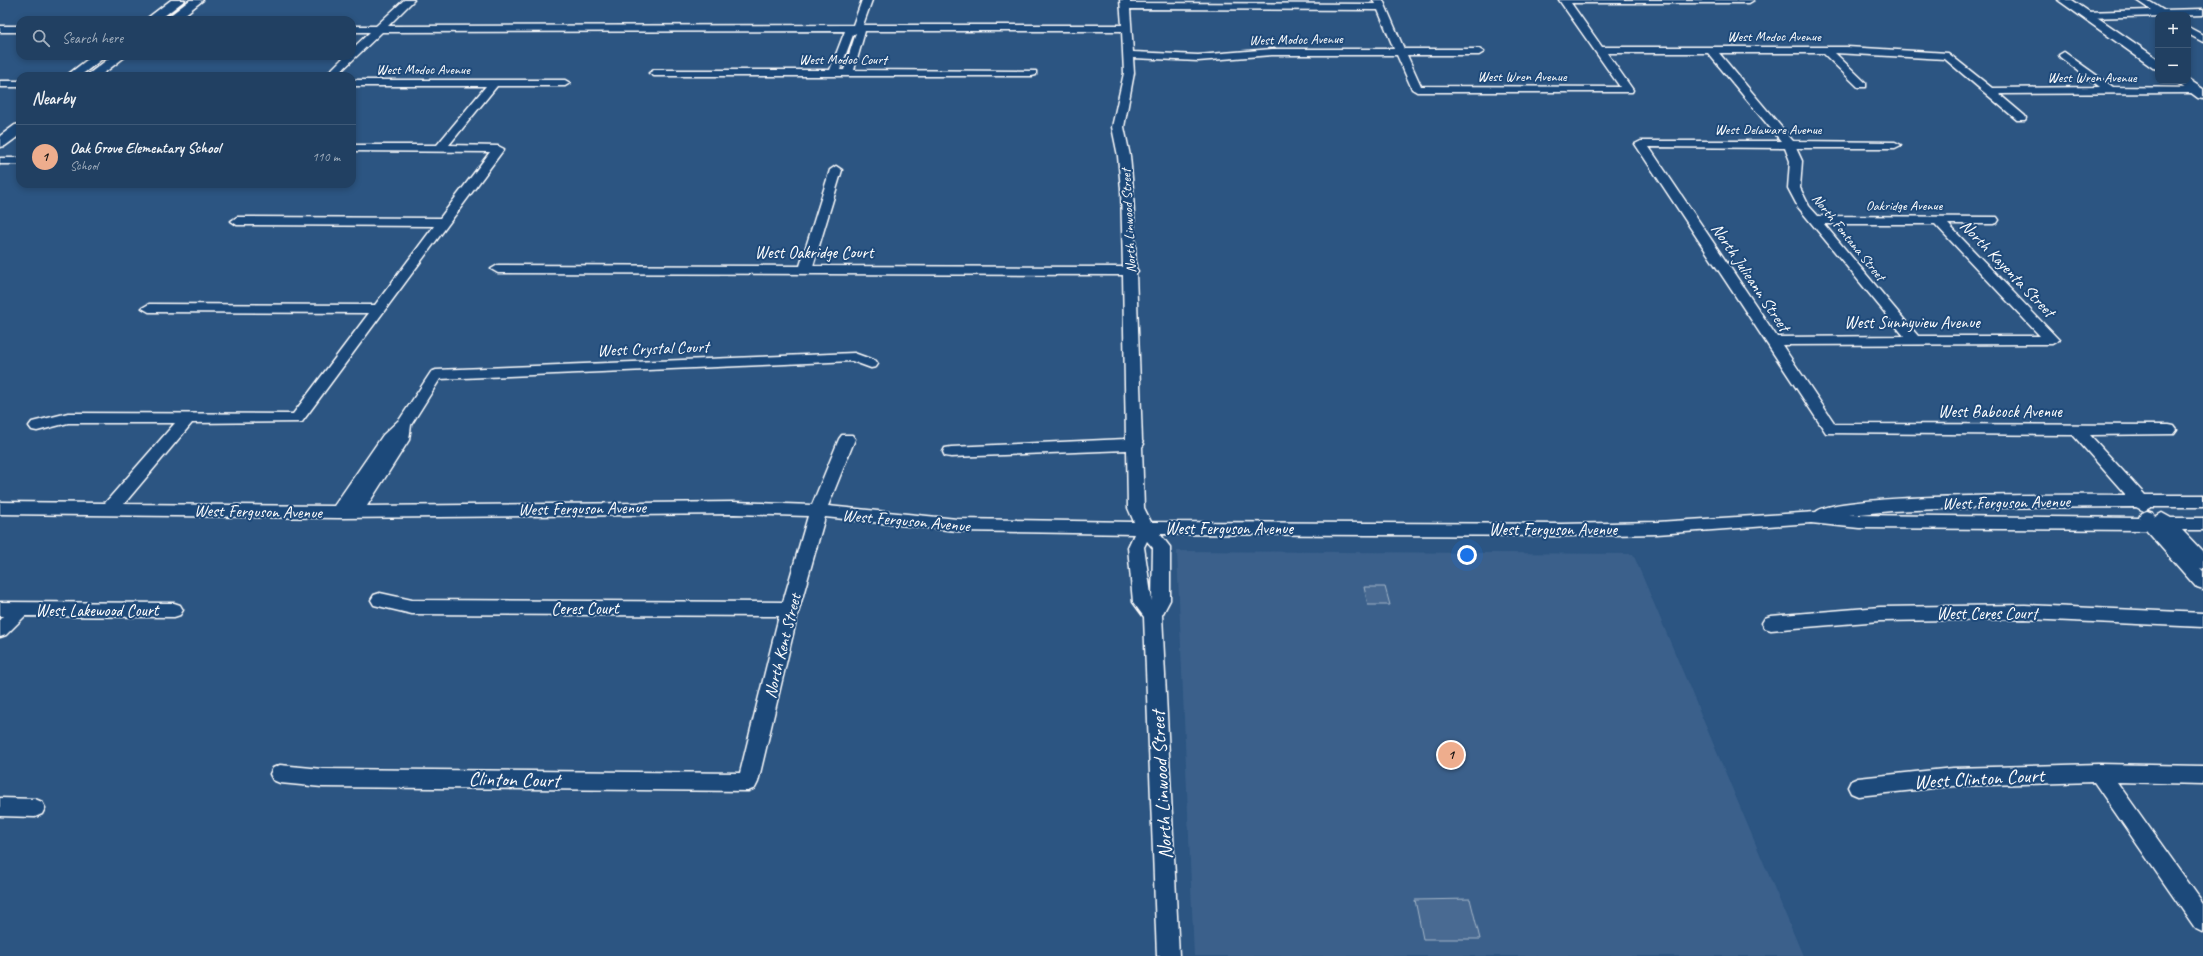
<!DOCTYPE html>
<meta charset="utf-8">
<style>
:root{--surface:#214062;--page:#294768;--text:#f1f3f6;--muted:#a2afbe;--line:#3e5977;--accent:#eead8d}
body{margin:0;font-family:Caveat,sans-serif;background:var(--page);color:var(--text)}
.controls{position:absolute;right:12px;top:12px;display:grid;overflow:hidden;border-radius:8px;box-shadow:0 2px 6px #0003}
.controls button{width:36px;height:36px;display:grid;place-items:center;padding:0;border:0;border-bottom:1px solid var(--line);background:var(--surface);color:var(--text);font:20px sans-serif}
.you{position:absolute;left:1467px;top:555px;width:14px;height:14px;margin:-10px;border:3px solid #fff;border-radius:50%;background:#1a73e8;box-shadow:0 0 0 6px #1a73e833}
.badge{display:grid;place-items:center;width:26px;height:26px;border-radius:50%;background:var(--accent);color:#111;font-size:13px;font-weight:700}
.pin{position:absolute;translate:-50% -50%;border:2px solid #fff;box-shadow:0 1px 4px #0006}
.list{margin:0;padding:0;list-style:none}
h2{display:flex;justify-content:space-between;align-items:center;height:52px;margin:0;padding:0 16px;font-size:17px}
h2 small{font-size:13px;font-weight:400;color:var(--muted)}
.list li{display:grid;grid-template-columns:26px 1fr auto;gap:12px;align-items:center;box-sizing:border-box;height:64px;padding:0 16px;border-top:1px solid var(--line)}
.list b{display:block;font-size:15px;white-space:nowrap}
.list p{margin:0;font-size:13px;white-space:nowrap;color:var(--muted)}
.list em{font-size:13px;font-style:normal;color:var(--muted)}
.icon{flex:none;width:22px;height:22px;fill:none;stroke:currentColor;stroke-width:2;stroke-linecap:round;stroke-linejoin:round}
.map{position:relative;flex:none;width:2203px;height:956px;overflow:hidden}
.search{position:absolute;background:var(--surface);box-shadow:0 2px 6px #0003;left:16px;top:16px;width:340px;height:44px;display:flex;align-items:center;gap:10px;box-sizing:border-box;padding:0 14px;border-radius:12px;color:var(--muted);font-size:15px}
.panel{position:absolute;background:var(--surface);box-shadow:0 2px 6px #0003;left:16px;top:72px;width:340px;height:116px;border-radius:12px}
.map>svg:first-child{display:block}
</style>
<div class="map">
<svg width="2203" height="956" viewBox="0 0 2203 956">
<rect width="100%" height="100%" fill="#2c5582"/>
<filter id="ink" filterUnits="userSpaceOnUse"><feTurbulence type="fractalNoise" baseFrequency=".025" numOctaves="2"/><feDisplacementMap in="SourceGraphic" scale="8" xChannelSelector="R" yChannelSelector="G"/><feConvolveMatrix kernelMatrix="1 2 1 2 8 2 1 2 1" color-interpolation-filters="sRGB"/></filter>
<g filter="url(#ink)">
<path fill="#3b618b" d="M1177,551L1633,554L1803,956H1194Z"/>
<path fill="#486b92" stroke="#a4b5c8" d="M1364,587H1385L1390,605H1368Z
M1470,899L1480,939H1423L1415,900Z"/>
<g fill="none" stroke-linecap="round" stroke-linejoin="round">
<defs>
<path id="minor" d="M404,0H414L388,26L853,25L862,0H872L863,25H1122L1120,0H1130V3L1375,4L1373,0H1383L1404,49H1479L1484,52L1479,55H1407L1421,86L1620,87L1559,0H1754L1749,3H1571L1602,47H1847L1948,53L1992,88L2100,87L2060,57L2059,55L2064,52L2113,87L2200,88L2201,90L2196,93L1999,94L2025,116L2026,118L2025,120H2017L1945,59L1835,53L1866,83V87H1858L1823,53H1719L1793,141L1895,142L1901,145L1895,148H1796L1802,161L1800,188L1809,206L1818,216L1997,217L1999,220L1997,223L1993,224H1948L2059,340L2052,344L1782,345L1835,424L2169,425L2174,426L2177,430L2174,434L2090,435L2145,495H2203V507H2151L2144,511L2136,507L1963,508L1892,511L1849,515L2139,518L2141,513L2147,511L2153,513L2155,517L2162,513L2171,518H2203V530H2182L2203,552V569L2200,568L2203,571V590L2197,588L2146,530L1859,528L1811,523L1657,534L1561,536L1160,534L1170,547V600L1162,615L1179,956H1157L1144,617L1133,602L1128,547L1134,534L957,531L825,517L798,613L758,782L755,788L748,791L322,787L280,783L273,780L270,774L273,768L280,765L322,769L740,773L779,616L412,614L374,605L371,600L374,595L380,593L412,600L783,602L808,516L734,514L339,518L0,514V502L105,503L175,423H68L37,431L32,430L29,426L32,422L68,413L293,414L369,313L149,312L142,308L149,304L375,305L434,226L237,225L231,221L237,217L440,218L490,152L352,151V145H437L486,86H352V80H565L570,83L565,86H497L449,145L498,146L504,149L302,422L192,423L124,504L334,506L383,435L400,419L431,372L436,370L854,353L876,361L878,364L876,367L871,368L852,361L440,379L411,425L409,440L367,506L734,502L812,505L839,439L842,435H852L855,439L828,506L957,519L1134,522L1128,508L1127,450L951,457L945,456L943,452L945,448L951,447L1126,439L1123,275L498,273L491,269L498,265L800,266L830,170L836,166L842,170L813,266L1123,267L1121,189L1118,156L1112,127L1124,73L1122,31H865L854,70L1036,71V75L1032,76H654L649,73L654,70H830L845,31L382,32L336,76H325L345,56H352V49L370,32H352V26H376ZM1130,9L1378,10L1394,49H1272L1198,55L1133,52ZM856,33L844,70H840L853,35ZM1607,53H1708L1781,141H1641L1635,144L1826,433L2073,435L2126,495C2085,495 1835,492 1816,512L1657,522L1561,524L1151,522L1144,508L1142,447L1144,444L1142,441L1136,273L1138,271L1136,268L1133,189L1130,156L1124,127L1134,73L1133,58L1198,61L1272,55H1397L1412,89L1417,92H1632L1633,90ZM1649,147L1785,148L1790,161L1788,188L1798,207L1904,336L1777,337ZM1824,224H1935L2040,336H1918ZM1147,541L1153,548L1152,601L1144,547Z
M2136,0H2147L2163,10L2203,9V15L2085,18L2080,15L2085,12L2151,10Z
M0,26H20V32H0Z
M2188,27L2203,35V42L2188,34Z
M0,81H20V87H0Z
M0,158H20V164H0Z
M0,602L174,603L180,605L183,610L180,615L174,617L25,616L6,635L0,637V619L3,616H0Z
M2025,605L2203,613V627L2025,619L1880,621L1771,630L1765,628L1762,623L1765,618L1771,616L1880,607Z
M2099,764L2203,766V784L2117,782L2203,903V932L2195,928L2094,782L1953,786L1858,796L1851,793L1848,787L1851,781L1858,778L1953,768Z
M0,798L35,799L42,802L45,808L42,814L35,817L0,816Z"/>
<path id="major" d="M171,0H185L159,20H145Z
M190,0H203L178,20H164Z
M2058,0H2072L2158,59V69L2153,68Z
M92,56H106L80,76H66Z
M112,56H126L100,76H86Z
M2188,79L2203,89V99L2198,98L2175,81H2188Z
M20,124V135L5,146L0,147V136L15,125Z"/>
</defs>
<use href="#minor" stroke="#fff" stroke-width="3"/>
<use href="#major" stroke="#fff" stroke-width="3"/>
<use href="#minor" fill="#1f4a7a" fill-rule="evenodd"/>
<use href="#major" fill="#1f4a7a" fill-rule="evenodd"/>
</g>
</g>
<g text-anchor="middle" stroke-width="4" stroke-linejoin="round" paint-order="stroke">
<g font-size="14" fill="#fff" stroke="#1f4a7a">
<text x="1774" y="41">West Modoc Avenue</text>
<text transform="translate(1296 39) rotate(-1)" y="5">West Modoc Avenue</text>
<text x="843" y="64">West Modoc Court</text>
<text x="423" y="74">West Modoc Avenue</text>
<text x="1522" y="81">West Wren Avenue</text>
<text x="2092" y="82">West Wren Avenue</text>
<text x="1768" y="134">West Delaware Avenue</text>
<text x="1904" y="210">Oakridge Avenue</text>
<text transform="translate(1128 221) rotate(-93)" y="5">North Linwood Street</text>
<text transform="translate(1849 237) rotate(51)" y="5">North Fontana Street</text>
</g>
<g font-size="17" fill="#fff" stroke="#1f4a7a">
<text x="814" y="258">West Oakridge Court</text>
<text transform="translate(2008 268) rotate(46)" y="6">North Kayenta Street</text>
<text transform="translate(1751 277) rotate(56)" y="6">North Julieann Street</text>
<text x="1912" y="328">West Sunnyview Avenue</text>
<text transform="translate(653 348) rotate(-2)" y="6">West Crystal Court</text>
<text x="2000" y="417">West Babcock Avenue</text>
<text transform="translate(2006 502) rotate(-1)" y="6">West Ferguson Avenue</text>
<text transform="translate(582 508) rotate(-1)" y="6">West Ferguson Avenue</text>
<text transform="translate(258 511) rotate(1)" y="6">West Ferguson Avenue</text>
<text transform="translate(906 520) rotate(5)" y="6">West Ferguson Avenue</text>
<text x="1229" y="534">West Ferguson Avenue</text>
<text x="1553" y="535">West Ferguson Avenue</text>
<text x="585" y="614">Ceres Court</text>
<text x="97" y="616">West Lakewood Court</text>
<text x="1987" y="619">West Ceres Court</text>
<text transform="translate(782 646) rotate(-76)" y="6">North Kent Street</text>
</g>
<g font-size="20" fill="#fff" stroke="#1f4a7a">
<text transform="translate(1979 778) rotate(-3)" y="7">West Clinton Court</text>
<text transform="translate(514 779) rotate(1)" y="7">Clinton Court</text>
<text transform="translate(1161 785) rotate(-93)" y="7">North Linwood Street</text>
</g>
</g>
</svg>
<div class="controls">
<button>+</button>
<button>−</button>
</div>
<div class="you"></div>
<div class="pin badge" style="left:1451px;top:755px">1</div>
<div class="search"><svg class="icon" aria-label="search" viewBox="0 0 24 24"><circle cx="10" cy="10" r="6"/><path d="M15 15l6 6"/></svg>Search here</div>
<section class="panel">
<h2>Nearby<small></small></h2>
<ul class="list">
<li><span class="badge">1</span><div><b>Oak Grove Elementary School</b><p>School</p></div><em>110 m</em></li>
</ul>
</section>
</div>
